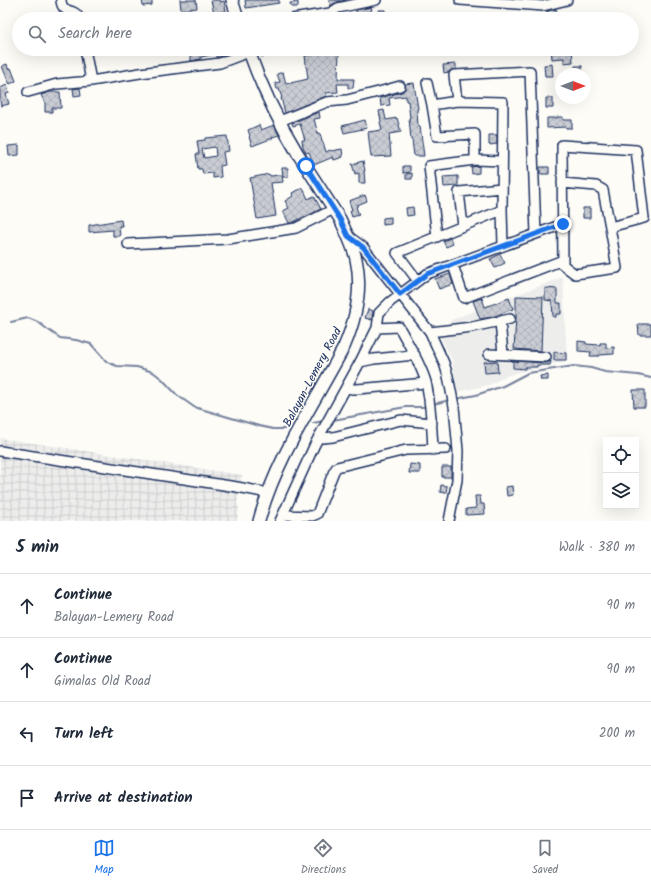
<!DOCTYPE html>
<meta charset="utf-8">
<style>
:root{--surface:#fff;--page:#f6f6f7;--text:#1f2937;--muted:#747a83;--line:#e0e1e3;--accent:#1a73e8}
body{margin:0;font-family:Kalam,sans-serif;background:var(--page);color:var(--text)}
.controls{position:absolute;right:12px;bottom:12px;display:grid;overflow:hidden;border-radius:0px;box-shadow:0 4px 16px #0002}
.controls button{width:36px;height:36px;display:grid;place-items:center;padding:0;border:0;border-bottom:1px solid var(--line);background:var(--surface);color:var(--text);font:20px sans-serif}
.compass{position:absolute;left:555px;top:68px;width:36px;height:36px;border-radius:50%;background:var(--surface);box-shadow:0 4px 16px #0002;rotate:90deg}
.stop{position:absolute;width:12px;height:12px;margin:-9px;border:3px solid #1a73e8;border-radius:50%;background:#fff}
.stop.end{background:#1a73e8;border-color:#fff;box-shadow:0 1px 4px #0008}
.list{margin:0;padding:0;list-style:none}
h2{display:flex;justify-content:space-between;align-items:center;height:52px;margin:0;padding:0 16px;font-size:17px}
h2 small{font-size:13px;font-weight:400;color:var(--muted)}
.list li{display:grid;grid-template-columns:26px 1fr auto;gap:12px;align-items:center;box-sizing:border-box;height:64px;padding:0 16px;border-top:1px solid var(--line)}
.list b{display:block;font-size:15px;white-space:nowrap}
.list p{margin:0;font-size:13px;white-space:nowrap;color:var(--muted)}
.list em{font-size:13px;font-style:normal;color:var(--muted)}
.icon{flex:none;width:22px;height:22px;fill:none;stroke:currentColor;stroke-width:2;stroke-linecap:round;stroke-linejoin:round}
.map{position:relative;flex:none;width:651px;height:521px;overflow:hidden}
.search{position:absolute;background:var(--surface);box-shadow:0 4px 16px #0002;left:12px;right:12px;top:12px;height:44px;display:flex;align-items:center;gap:10px;box-sizing:border-box;padding:0 14px;border-radius:22px;color:var(--muted);font-size:15px}
.sheet{height:308px;background:var(--surface)}
nav{display:flex;justify-content:space-around;align-items:center;box-sizing:border-box;height:56px;border-top:1px solid var(--line);background:var(--surface);font-size:11px;color:var(--muted)}
nav a{display:grid;justify-items:center;gap:2px}
nav .on{color:var(--accent)}
.map>svg:first-child{display:block}
</style>
<div class="map">
<svg width="651" height="521" viewBox="0 0 651 521">
<defs>
<pattern id="industrial-grid" width="8" height="8" patternUnits="userSpaceOnUse"><rect width="8" height="8" fill="#edeeec"/><path d="M0 4h8M4 0v8" fill="none" stroke="#cbcccd"/></pattern>
<pattern id="building-cross-hatch" width="8" height="8" patternUnits="userSpaceOnUse"><rect width="8" height="8" fill="#c9ccd3"/><path d="M0 0l8 8M0 8l8-8" fill="none" stroke="#acb0b8"/></pattern>
</defs>
<rect width="100%" height="100%" fill="#fdfcf7"/>
<filter id="ink" filterUnits="userSpaceOnUse"><feTurbulence type="fractalNoise" baseFrequency=".025" numOctaves="2"/><feDisplacementMap in="SourceGraphic" scale="8" xChannelSelector="R" yChannelSelector="G"/><feConvolveMatrix kernelMatrix="1 2 1 2 8 2 1 2 1" color-interpolation-filters="sRGB"/></filter>
<g filter="url(#ink)">
<path fill="#edeeec" d="M563,277L567,361L508,375L489,385L457,392L452,360L436,328L452,324L451,320Z"/>
<path fill="url(#industrial-grid)" d="M0,438L242,475L237,504L239,507V512L236,521H0Z"/>
<g fill="none" stroke-linecap="round" stroke-linejoin="round">
<path stroke="#76819c" stroke-width="2" d="M11,322L28,318L38,322L47,329L60,338L76,340L91,344L107,362L117,366L137,367L153,372L162,379L177,395L194,407L259,426L273,429H285
M455,399L476,395L503,386L528,373L574,366L591,368L605,372L638,375L651,378
M433,404L450,400
M333,420L406,407H423L427,406
M313,423L324,421"/>
</g>
<path fill="url(#building-cross-hatch)" stroke="#1b2f5e" fill-rule="evenodd" d="M142,0H152V5L143,6Z
M180,0H196L197,8L181,10Z
M211,0H220V2L224,1L226,11L214,14Z
M245,0H279V3L246,8Z
M329,0H347L337,2L330,6Z
M298,2V7H291L290,3Z
M371,7L372,10L370,11L371,19H356V10Z
M556,9L557,13L548,14L547,11Z
M379,10H385V17H380Z
M195,49H239L219,57H216V54L201,57V59L191,61V54H196Z
M260,49H285V51L262,57Z
M551,49H572L573,62L564,63V58L552,59Z
M327,50H339L338,79H354L353,88H348V84H337L338,92L326,93V96L285,113L281,98H282L279,89H277L275,83L280,82L277,74L283,72L286,84L308,79L305,56L327,52Z
M7,64L8,69L11,68L16,81L10,84L8,81L2,66Z
M456,64V69L451,70L449,72L444,73L443,65Z
M552,64L553,76H545L544,65Z
M575,66H582V72H575Z
M414,83L418,109H417L418,126H420L424,156H414L412,140H411L409,118H410L408,101H406V96L389,98L390,105L381,106L380,98L402,92L406,88L405,84Z
M7,85L9,93L6,94L9,104L1,106L0,101V88Z
M80,88L81,95L74,96L73,89Z
M50,92H60L61,108H52V112H45V103L41,95Z
M546,98H553V108H546Z
M384,110L386,120L397,118L401,132L389,134L391,156L371,157L368,132L382,130L380,122L381,121L379,111Z
M319,112L320,118L314,119L318,134L320,133L322,142H323L326,152L330,150L331,151L342,149L343,157L334,160L333,157L314,165L309,152L306,153L303,147L302,140H305L300,124L293,126L292,123Z
M557,117H563V120H572V128H566V127L547,128V118H557Z
M365,120L367,128L344,133L342,126Z
M259,125L261,130L274,125L279,135L272,137L273,138L252,146L249,137L250,136L248,130Z
M489,135H497V144L489,145Z
M227,136L229,151L223,152L225,165L220,166L221,177L213,178V173L203,174L202,169H198L196,154H199L197,141L205,140V138ZM215,147L216,156L204,158L202,149Z
M19,145V155L9,156L8,146Z
M363,161L365,171H364L365,183H359V173L355,174L352,164Z
M403,166H410V172L403,173Z
M479,166V173L472,174L471,167Z
M540,167H549V174H540Z
M282,168H288V177H283Z
M412,173V179H406V174Z
M269,174L270,176L282,175L283,182L271,183L276,216L257,219L250,178Z
M458,176V186L444,187L443,177Z
M303,188L308,199L314,196L321,209L303,218V217L292,223H289L283,211L289,208L285,201L293,196L292,193Z
M365,195L367,201L357,205V207H356L359,215L352,217L350,211L352,210L349,201Z
M413,207L414,215L407,216L406,208Z
M583,208H590V218H583Z
M391,217V224L383,225V218Z
M121,220L122,226H119L120,236H113V230L89,232V225Z
M450,238L453,244L446,247L443,241Z
M500,254L505,263L495,268L490,259Z
M450,274L453,284L439,289L435,279Z
M545,288L557,289V303H561V314H556V317H553L552,301L545,300Z
M516,296L543,297L541,351L514,349L516,318Z
M482,298L485,307L509,298L513,309L492,317L480,319L473,301Z
M368,309L373,311L372,320L365,318Z
M638,324H651V335H639Z
M578,341L586,342V344L600,345V343H606V348L614,347V354L599,355V356H590L591,352L578,351Z
M554,352L566,353V360H554Z
M497,361L498,372L485,373L484,362Z
M513,361L546,363L551,361L550,365H537V367H525V369L513,368Z
M548,375V380H541L540,376Z
M633,390H645V407H634Z
M410,464L420,465V473H409Z
M442,467H451V477H442Z
M441,485L447,486L446,493L440,492Z
M512,486L513,495L507,496L506,487Z
M475,496H480L481,504H484L485,514L466,515V509L476,508Z"/>
<g fill="none" stroke-linecap="round" stroke-linejoin="round">
<defs>
<path id="minor" d="M61,0C62,16 75,6 79,19
M460,0L543,6L567,0
M292,19L330,13L338,8L376,0
M85,49L91,81
M427,83L432,105L437,136L475,134V160
M28,92L57,84L91,81L140,73L220,63L249,52
M457,101L454,75L530,71L536,234
M432,105L457,101L503,102L502,210L503,246
M280,121L327,102L347,100L382,91L400,86
M562,145L636,150L644,218L610,227L617,268L575,274L563,265Z
M562,183L596,186L603,190L610,227
M463,226L459,192L502,188
M348,236L363,247L430,332L444,363L448,376L454,406L458,451L457,480L449,521
M437,237L429,166L475,160L502,161
M128,244L228,239L296,228L334,209
M453,265L464,298L563,260
M418,281L397,253L502,210
M500,321L503,354
M377,328L399,327C409,345 420,362 426,382C431,404 432,427 433,450
M430,332L472,327L510,319
M489,354L546,357
M360,362L374,359L415,355
M347,387L352,389H357L426,383
M319,437L323,438L333,437L401,420L432,423
M0,451L237,487L268,493
M283,515L312,516L317,514L319,509L334,471L337,467L406,450L446,449
M280,521L315,444L360,362L377,328L379,313L390,302L427,274L563,224"/>
<path id="major" d="M232,0L238,19
M248,49C261,86 278,121 298,154C312,176 326,197 340,219C346,232 353,246 356,259C363,290 356,319 344,347C314,404 276,458 259,521"/>
</defs>
<use href="#minor" stroke="#1b2f5e" stroke-width="12"/>
<use href="#major" stroke="#1b2f5e" stroke-width="14"/>
<use href="#minor" stroke="#fdfcf7" stroke-width="9"/>
<use href="#major" stroke="#fdfcf7" stroke-width="11"/>
</g>
</g>
<g fill="none" stroke-linecap="round" stroke-linejoin="round" filter="url(#ink)">
<path stroke="#1a73e8" stroke-width="5" d="M306,166L340,219L348,236L363,247L400,294L427,274L563,224"/>
</g>
<g text-anchor="middle" stroke-width="3" stroke-linejoin="round" paint-order="stroke">
<g font-size="12" fill="#1b2f5e" stroke="#fdfcf7">
<text transform="translate(312 377) rotate(-62)" y="4">Balayan-Lemery Road</text>
</g>
</g>
</svg>
<div class="controls">
<button><svg class="icon" aria-label="locate" viewBox="0 0 24 24"><circle cx="12" cy="12" r="6"/><path d="M12 2v4M12 18v4M2 12h4M18 12h4"/></svg></button>
<button><svg class="icon" aria-label="layers" viewBox="0 0 24 24"><path d="M12 4l9 5-9 5-9-5zM3 14l9 5 9-5"/></svg></button>
</div>
<svg class="compass" viewBox="-18 -18 36 36"><path d="M0-13l5 13h-10z" fill="#e53935"/><path d="M0 13l5-13h-10z" fill="#747a83"/></svg>
<div class="stop" style="left:306px;top:166px"></div>
<div class="stop end" style="left:563px;top:224px"></div>
<div class="search"><svg class="icon" aria-label="search" viewBox="0 0 24 24"><circle cx="10" cy="10" r="6"/><path d="M15 15l6 6"/></svg>Search here</div>
</div>
<section class="sheet">
<h2>5 min<small>Walk · 380 m</small></h2>
<ul class="list">
<li><svg class="icon" aria-label="ahead" viewBox="0 0 24 24"><path d="M12 20V5M6 11l6-6 6 6"/></svg><div><b>Continue</b><p>Balayan-Lemery Road</p></div><em>90 m</em></li>
<li><svg class="icon" aria-label="ahead" viewBox="0 0 24 24"><path d="M12 20V5M6 11l6-6 6 6"/></svg><div><b>Continue</b><p>Gimalas Old Road</p></div><em>90 m</em></li>
<li><svg class="icon" aria-label="left" viewBox="0 0 24 24"><path d="M17 20v-9H6M10 6l-5 5 5 5"/></svg><div><b>Turn left</b></div><em>200 m</em></li>
<li><svg class="icon" aria-label="arrive" viewBox="0 0 24 24"><path d="M6 21V4h12l-3 4 3 4H6"/></svg><div><b>Arrive at destination</b></div></li>
</ul>
</section>
<nav>
<a class="on"><svg class="icon" aria-label="map" viewBox="0 0 24 24"><path d="M3 6l6-2 6 2 6-2v14l-6 2-6-2-6 2zM9 4v14M15 6v14"/></svg>Map</a>
<a><svg class="icon" aria-label="directions" viewBox="0 0 24 24"><path d="M12 3l9 9-9 9-9-9zM9 14v-3h6M13 9l2 2-2 2"/></svg>Directions</a>
<a><svg class="icon" aria-label="saved" viewBox="0 0 24 24"><path d="M7 4h10v16l-5-4-5 4z"/></svg>Saved</a>
</nav>
